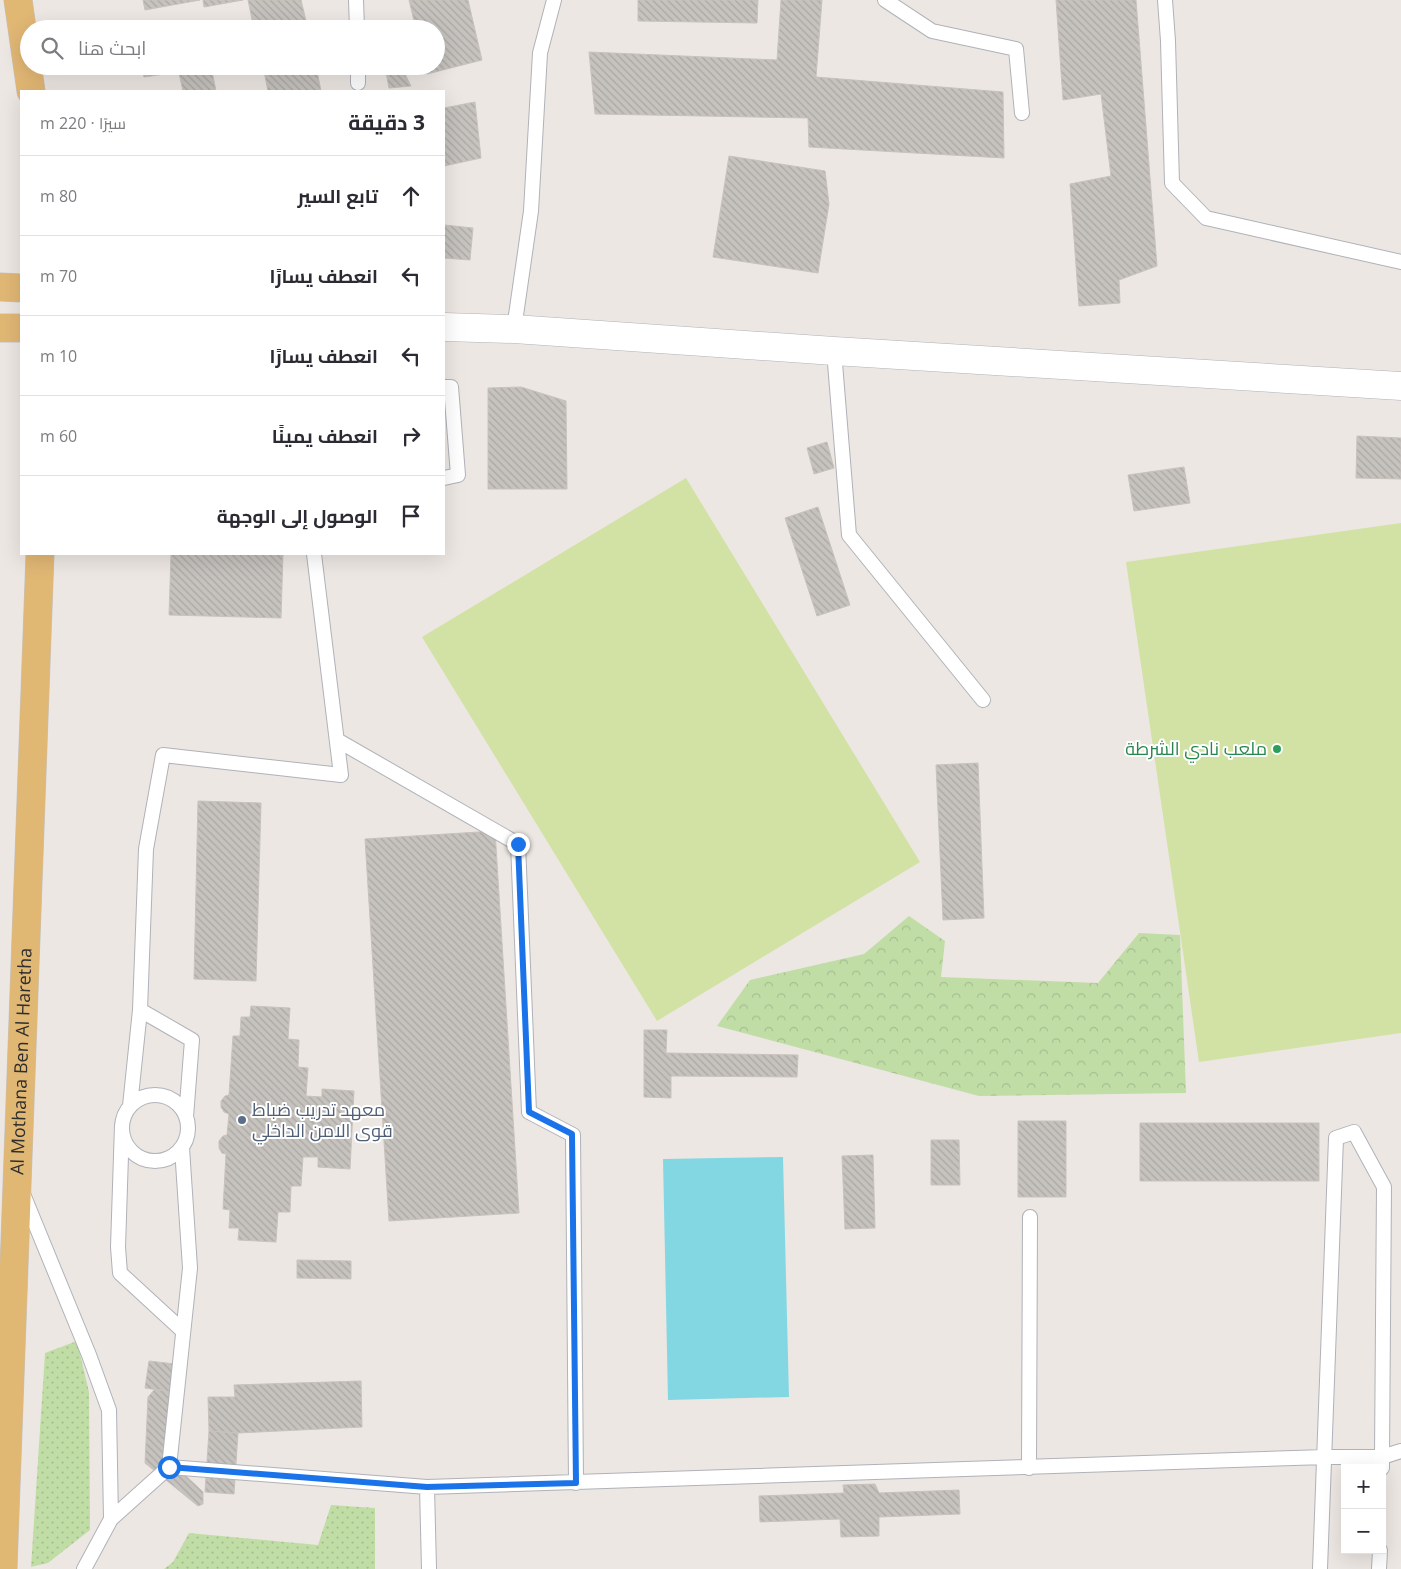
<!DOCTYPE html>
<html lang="ar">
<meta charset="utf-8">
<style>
:root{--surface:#fff;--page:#f2f2f3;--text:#2b2b33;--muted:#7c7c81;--line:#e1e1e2}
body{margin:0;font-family:"Open Sans",Cairo,sans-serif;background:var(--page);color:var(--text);direction:rtl}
.controls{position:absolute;right:15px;bottom:15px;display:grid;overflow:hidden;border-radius:0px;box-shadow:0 5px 20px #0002}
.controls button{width:45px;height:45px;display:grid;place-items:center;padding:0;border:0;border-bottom:1px solid var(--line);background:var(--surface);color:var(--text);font:25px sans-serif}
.stop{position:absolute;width:15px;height:15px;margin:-11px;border:4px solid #1a73e8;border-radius:50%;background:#fff}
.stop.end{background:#1a73e8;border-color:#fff;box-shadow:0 1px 5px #0008}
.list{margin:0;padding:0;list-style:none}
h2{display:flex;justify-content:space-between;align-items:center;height:65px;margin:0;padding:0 20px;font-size:21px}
h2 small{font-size:16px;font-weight:400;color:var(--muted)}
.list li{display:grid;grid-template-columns:32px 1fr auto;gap:15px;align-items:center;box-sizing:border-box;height:80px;padding:0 20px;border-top:1px solid var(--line)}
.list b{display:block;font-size:19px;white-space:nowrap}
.list em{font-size:16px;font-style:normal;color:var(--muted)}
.icon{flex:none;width:28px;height:28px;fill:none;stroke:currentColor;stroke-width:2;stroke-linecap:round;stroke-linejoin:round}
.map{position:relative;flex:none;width:1401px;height:1569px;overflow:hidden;direction:ltr}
.search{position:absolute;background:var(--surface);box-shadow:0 5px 20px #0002;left:20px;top:20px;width:425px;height:55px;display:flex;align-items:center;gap:12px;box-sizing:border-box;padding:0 18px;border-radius:28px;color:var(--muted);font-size:19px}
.panel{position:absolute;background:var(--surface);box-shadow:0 5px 20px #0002;left:20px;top:90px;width:425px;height:465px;border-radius:0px;direction:rtl}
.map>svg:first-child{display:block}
</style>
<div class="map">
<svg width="1401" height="1569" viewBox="0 0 1401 1569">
<defs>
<pattern id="forest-crowns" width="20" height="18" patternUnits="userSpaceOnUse" patternTransform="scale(1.25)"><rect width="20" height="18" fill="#c1dda6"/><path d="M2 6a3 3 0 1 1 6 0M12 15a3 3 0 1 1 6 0" fill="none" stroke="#a6be8f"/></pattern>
<pattern id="park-dots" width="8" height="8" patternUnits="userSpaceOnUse" patternTransform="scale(1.25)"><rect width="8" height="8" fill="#c1dda6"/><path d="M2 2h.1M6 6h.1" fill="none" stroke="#a6be8f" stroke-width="1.8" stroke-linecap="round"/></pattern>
<pattern id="building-back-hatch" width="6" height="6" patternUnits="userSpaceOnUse" patternTransform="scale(1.25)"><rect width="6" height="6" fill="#c6c2be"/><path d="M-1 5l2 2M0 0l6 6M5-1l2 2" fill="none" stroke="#aaa7a4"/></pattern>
</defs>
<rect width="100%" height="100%" fill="#ede7e3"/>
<path fill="url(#forest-crowns)" d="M909,916L945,941L941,977L1098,983L1139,933L1180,935L1186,1093L979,1096L717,1026L750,980L864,954Z"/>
<path fill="url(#park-dots)" d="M77,1341L89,1392L90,1530L48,1563L31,1567L45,1353Z
M331,1505L375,1508V1569H164L173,1562L189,1533L318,1545Z"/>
<path fill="#d1e2a4" d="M686,478L920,862L657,1021L422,637Z
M1401,523V1033L1199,1062L1126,562Z"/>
<path fill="#83d7e2" d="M783,1157L789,1397L668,1400L663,1159Z"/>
<path fill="url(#building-back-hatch)" stroke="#c9c2bc" d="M143,0H200L145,10Z
M203,0H243L204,7Z
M248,0H301L308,29H254Z
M409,0H468L482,60L427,74L425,66H436V29H416Z
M638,0H758L757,23L638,21Z
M781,0H822L816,77L1003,92L1004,158L809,147L808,118L595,114L589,52L777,60Z
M1056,0H1136L1157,266L1119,280L1120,303L1079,306L1070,184L1111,176L1101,94L1063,100Z
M202,21L204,29H166Z
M142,66H211V67L144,77Z
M263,66H316L321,91H268Z
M385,66H409L402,68L411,86L389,88Z
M211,67L216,91H183L179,73Z
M475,102L481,158L444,166V108Z
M729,156L825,171L829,204L818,273L713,257Z
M444,225L473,228L470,260L444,258Z
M521,387L566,401L567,489H488V388Z
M1357,436L1401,438V479L1356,478Z
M827,442L834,468L814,474L807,448Z
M1184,467L1190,503L1134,511L1128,475Z
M818,507L850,605L817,616L785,518Z
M171,554H283L281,618L169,615Z
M978,763L984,918L943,920L936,765Z
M198,801L261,803L256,981L194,979Z
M495,831L519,1213L389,1221L365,839Z
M251,1006L290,1008L288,1039L299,1040L298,1067L308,1068L306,1096L322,1097V1089L354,1091L350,1169L318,1167V1157H303L301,1186H291L290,1212H278L276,1242L238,1240L239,1228H229L230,1210L223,1209L226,1154L222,1153L219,1148V1141L223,1136L227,1135L229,1114L224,1112L221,1107V1101L225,1096L229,1095L233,1036H240L241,1017H250Z
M644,1030H667L666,1053L798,1055L797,1077L671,1076V1098L644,1097Z
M1018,1121H1066V1197H1018Z
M1140,1123H1319V1181H1140Z
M931,1140H959L960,1185H931Z
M873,1155L875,1228L845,1229L842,1156Z
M297,1260L351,1261V1279L297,1278Z
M149,1361L175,1364L171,1392L145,1388Z
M361,1381L362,1427L238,1433L209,1431L208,1397H235L234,1385Z
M155,1389L171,1392L165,1456L203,1492V1504L198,1506L145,1463L148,1397Z
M209,1431L238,1433L234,1494L205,1492Z
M875,1484L879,1493L959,1490L960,1514L879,1517V1536L841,1537L840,1519L760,1522L759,1496L844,1493L843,1485Z"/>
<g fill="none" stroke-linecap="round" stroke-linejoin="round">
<defs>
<path id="lane" d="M356,0L357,29
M885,0L932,31L1016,49L1022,113
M1165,0L1168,41L1172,183L1206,218L1401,262
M358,66V83
M514,329L531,211L540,53L554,0
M834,351L849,535L983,700
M444,387H451L458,475L444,478
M337,740L518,844L529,1112L573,1135L576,1483
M140,1010L146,849L163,755L341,775L314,554
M122 1128a33 33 0 1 1 66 0a33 33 0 1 1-66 0Z
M130,1106L140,1010L192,1040L186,1117
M122,1125L118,1247L120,1273L183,1331
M23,1194L89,1355L109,1410L111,1519
M169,1467L190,1268L182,1148
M1029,1468L1030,1217
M84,1569L111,1519L169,1467L427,1487
M429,1569L427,1487L1325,1457H1382V1468
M1320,1569L1336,1138L1354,1132L1384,1187L1382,1457L1401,1451
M1379,1569L1380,1550"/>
<path id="secondary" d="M444,327L514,329L834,351L1401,386"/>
<g id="primary">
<path d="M18,0L31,91"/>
<path d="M0,287L21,288"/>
<path d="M0,328H21"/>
<path id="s1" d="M3,1569L40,554"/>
</g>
</defs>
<use href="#lane" stroke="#afb2b8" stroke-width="16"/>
<use href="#secondary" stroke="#afb2b8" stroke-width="29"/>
<use href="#primary" stroke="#c4c4c4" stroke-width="29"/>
<use href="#lane" stroke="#fff" stroke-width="14"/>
<use href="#secondary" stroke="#fff" stroke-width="28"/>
<use href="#primary" stroke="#e1b774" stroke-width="28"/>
</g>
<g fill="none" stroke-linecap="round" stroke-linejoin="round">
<path stroke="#1a73e8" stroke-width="6" d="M169,1467L427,1487L576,1483L572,1134L529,1112L518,844"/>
</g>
<circle fill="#2e9e5b" stroke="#fff" stroke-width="2" cx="1277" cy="749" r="5"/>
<circle fill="#5c6f8a" stroke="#fff" stroke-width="2" cx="242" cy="1120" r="5"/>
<g text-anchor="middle" stroke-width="4" stroke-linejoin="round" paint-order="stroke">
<g font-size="18" fill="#27864d" stroke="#fff" text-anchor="end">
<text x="1267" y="755">ملعب نادي الشرطة</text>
</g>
<g font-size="18" fill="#2e2e2e" stroke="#fff">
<text dy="6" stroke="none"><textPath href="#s1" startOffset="508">Al Mothana Ben Al Haretha</textPath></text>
</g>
<g font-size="18" fill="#4e5e75" stroke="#fff" text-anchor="start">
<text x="252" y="1116">معهد تدريب ضباط<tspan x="252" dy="21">قوى الامن الداخلي</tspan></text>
</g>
</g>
</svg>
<div class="controls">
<button>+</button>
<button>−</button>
</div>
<div class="stop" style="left:169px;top:1467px"></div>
<div class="stop end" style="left:518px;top:844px"></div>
<div class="search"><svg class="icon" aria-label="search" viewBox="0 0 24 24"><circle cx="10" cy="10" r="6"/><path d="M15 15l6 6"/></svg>ابحث هنا</div>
<section class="panel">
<h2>3 دقيقة<small>سيرًا · 220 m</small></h2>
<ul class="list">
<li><svg class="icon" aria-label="ahead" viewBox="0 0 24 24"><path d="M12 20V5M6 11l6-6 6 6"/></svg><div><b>تابع السير</b></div><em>80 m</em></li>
<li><svg class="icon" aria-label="left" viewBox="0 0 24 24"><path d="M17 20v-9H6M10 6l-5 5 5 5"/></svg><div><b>انعطف يسارًا</b></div><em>70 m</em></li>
<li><svg class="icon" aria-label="left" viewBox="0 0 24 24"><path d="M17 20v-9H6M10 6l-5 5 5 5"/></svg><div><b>انعطف يسارًا</b></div><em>10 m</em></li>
<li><svg class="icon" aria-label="right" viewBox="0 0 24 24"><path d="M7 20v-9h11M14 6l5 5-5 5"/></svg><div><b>انعطف يمينًا</b></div><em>60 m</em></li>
<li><svg class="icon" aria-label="arrive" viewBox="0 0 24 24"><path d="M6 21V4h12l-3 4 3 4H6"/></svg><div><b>الوصول إلى الوجهة</b></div></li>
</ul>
</section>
</div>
